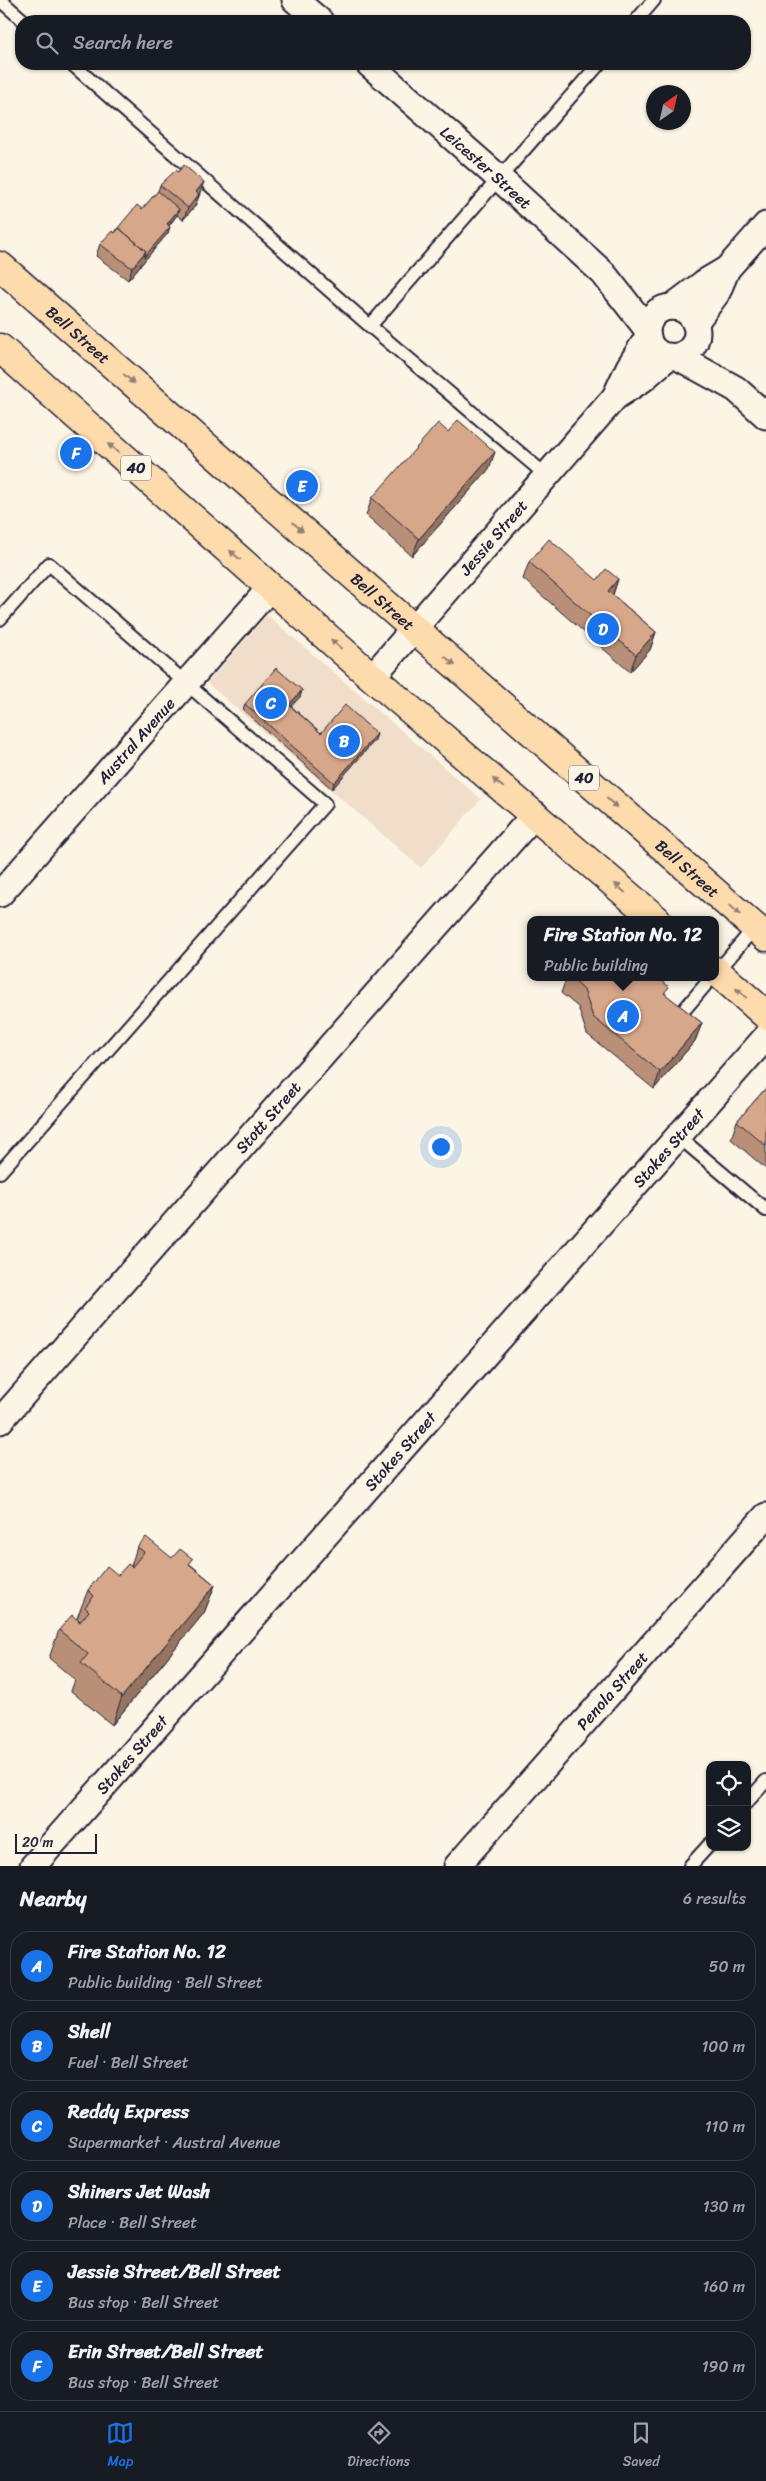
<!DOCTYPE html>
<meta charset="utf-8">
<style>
:root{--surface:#171b24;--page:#242831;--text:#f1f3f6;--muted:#9ea1a6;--line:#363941;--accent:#1a73e8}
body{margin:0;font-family:Sriracha,sans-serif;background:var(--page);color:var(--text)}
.controls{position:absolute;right:15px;bottom:15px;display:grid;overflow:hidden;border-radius:10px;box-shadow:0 1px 4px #0004}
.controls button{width:45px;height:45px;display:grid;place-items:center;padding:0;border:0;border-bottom:1px solid var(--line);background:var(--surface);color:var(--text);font:25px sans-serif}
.compass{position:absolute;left:646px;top:85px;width:45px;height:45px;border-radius:50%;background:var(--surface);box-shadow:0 1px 4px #0004;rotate:34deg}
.scale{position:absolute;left:15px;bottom:12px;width:82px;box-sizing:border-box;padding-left:5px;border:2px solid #22223b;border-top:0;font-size:14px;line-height:18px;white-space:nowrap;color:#22223b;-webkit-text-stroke:4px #fcf5e5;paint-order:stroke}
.you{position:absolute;left:440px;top:1146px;width:18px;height:18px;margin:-12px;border:4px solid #fff;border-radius:50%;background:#1a73e8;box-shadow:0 0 0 8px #1a73e833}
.badge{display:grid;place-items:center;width:32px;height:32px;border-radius:50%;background:var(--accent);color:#fff;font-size:16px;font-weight:700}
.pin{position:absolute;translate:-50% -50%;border:2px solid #fff;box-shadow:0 1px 5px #0006}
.popup{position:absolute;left:527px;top:916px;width:192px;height:65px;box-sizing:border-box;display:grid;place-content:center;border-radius:10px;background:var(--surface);filter:drop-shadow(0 1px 4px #0005);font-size:16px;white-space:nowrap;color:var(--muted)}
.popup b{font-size:19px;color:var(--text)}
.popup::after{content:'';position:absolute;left:50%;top:100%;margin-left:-10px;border:10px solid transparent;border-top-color:var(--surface)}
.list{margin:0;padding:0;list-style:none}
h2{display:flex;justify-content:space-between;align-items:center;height:65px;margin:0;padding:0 20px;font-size:21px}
h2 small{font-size:16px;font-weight:400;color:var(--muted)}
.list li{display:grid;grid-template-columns:32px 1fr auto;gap:15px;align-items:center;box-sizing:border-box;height:70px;margin:0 10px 10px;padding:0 10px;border:1px solid var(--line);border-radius:20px}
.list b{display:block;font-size:19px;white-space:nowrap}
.list p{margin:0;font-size:16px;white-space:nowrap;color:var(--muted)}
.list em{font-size:16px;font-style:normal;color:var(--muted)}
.icon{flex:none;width:28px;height:28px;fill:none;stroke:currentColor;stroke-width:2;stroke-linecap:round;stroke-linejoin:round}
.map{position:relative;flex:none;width:766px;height:1866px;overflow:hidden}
.search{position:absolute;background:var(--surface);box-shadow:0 1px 4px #0004;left:15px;right:15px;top:15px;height:55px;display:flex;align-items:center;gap:12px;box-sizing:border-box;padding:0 18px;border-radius:20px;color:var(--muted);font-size:19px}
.sheet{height:545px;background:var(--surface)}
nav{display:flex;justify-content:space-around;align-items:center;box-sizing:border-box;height:70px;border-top:1px solid var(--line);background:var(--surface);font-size:14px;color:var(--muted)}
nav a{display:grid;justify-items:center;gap:2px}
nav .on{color:var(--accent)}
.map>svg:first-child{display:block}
</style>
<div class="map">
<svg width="766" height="1866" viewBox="0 0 766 1866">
<rect width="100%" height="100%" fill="#fcf5e5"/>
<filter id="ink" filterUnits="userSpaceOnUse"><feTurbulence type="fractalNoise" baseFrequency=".02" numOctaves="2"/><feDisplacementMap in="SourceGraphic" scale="10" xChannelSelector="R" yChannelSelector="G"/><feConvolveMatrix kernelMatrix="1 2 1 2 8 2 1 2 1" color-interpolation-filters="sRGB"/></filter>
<g filter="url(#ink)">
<path fill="#f1deca" d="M267,615L481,799L421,868L207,683Z"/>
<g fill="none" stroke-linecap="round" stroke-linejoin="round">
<defs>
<path id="lane" d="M0,0L24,21
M636,21L654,0
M72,64L370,326L547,476
M370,326L599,64
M0,619L49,564L325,804L0,1172
M716,973L755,927
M673,1023L712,977
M679,1137L766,1210
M747,1802L766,1781
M690,1866L710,1844"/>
<g id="street">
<path d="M295,0L320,21"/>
<path id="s1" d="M369,64L499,178L603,273L647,329"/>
<path d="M672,307L705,282L727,269"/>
<circle cx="672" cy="332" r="25"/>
<path d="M695,323L717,293L727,269L766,225"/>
<path d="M676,356L736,389L766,416"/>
<path d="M615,397L629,367L648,337"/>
<path id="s2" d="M372,677L615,397L643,379L669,356"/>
<path id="s3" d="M0,894L271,587"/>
<path id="s4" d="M0,1421L535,814"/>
<path id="s5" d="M33,1866L766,1037"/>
<path id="s6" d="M457,1866L766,1516"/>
</g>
<g id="highway">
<path id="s7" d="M0,266L766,937"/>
<path d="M0,348L372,677L657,920"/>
<path d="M716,971L766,1015"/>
</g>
</defs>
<use href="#lane" stroke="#22223b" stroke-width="16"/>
<use href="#street" stroke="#22223b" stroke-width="29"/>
<use href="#highway" stroke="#22223b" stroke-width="31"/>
<use href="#lane" stroke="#fcf5e5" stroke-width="12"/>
<use href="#street" stroke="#fcf5e5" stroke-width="25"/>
<use href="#highway" stroke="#fedbac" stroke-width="28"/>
</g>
<path fill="#b99077" stroke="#22223b" d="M160,185L200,194L195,206L183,220L177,215L169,226L168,233L128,280L96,256L100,244L115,233L117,229L142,209L158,191Z
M489,469L412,556L366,515L372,498Z
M529,562L597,580L618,579L613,595L656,632L650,650L630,672L523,579Z
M302,690L300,697L291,706L321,733L375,740L332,789L243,710L245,704Z
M564,977H658L666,995L702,1023L695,1041L654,1089L587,1034L578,1007L561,993L566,979Z
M766,1088V1169L731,1139L737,1121Z
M137,1547L172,1558L191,1565L215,1585L204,1613L112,1725L71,1691L75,1680L49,1658L59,1630L80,1621L77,1618L88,1590L118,1575L131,1566Z"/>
<path fill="#967561" stroke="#22223b" d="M204,182L195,206L183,220L188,208L196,192Z
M179,209L177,215L165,230L167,224Z
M170,227L168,233L128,280L132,268L146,251Z
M495,452L489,469L412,556L419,539Z
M618,579L612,597L608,591Z
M656,632L650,650L630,672L636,655Z
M302,690L300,697L287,711L289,705Z
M377,734L375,740L332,789L334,783Z
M702,1023L695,1041L654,1089L660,1072Z
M215,1585L204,1613L112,1725L122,1697Z"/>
<path fill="#d7a78a" stroke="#22223b" d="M184,165L204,182L196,192L199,194L188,208L160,185L176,170L178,172Z
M158,191L179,209L167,224L170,227L144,257L146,251L119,228L118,230L117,229L137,205L142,209Z
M119,228L146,251L132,268L100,244L112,231L115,233Z
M458,420L495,452L419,539L372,498L438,423L448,432Z
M549,539L597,580L606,569L618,579L608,591L656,632L636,655L529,562Z
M276,668L302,690L289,705L321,733L345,705L377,734L334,783L245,704Z
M570,977H658L669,987L664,993L702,1023L660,1072L593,1017L584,990Z
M766,1088V1146L737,1121Z
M146,1537L172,1558L180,1549L193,1559L189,1564L215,1585L122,1697L81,1663L88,1654L59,1630L72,1615L80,1622L89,1611L85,1607L94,1596L88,1590L107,1566L118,1575L128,1564L132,1567L144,1552L137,1547Z"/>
<defs><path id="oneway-solid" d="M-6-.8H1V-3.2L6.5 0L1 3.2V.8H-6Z" transform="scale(1.25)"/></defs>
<g fill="#907e74">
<use href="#oneway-solid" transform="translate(129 379) rotate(41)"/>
<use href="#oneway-solid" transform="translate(113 448) rotate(-139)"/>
<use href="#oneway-solid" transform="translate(298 527) rotate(41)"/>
<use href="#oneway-solid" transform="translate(235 555) rotate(-139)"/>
<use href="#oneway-solid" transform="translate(336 644) rotate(-138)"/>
<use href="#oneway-solid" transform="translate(450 661) rotate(41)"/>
<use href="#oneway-solid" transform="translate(498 783) rotate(-140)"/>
<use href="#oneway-solid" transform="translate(612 803) rotate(41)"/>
<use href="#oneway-solid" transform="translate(620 888) rotate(-139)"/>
<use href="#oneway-solid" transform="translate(735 910) rotate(41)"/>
<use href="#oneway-solid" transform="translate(741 993) rotate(-139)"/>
</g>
</g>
<g text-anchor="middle" stroke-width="5" stroke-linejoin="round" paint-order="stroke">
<g fill="#fcf5e5" stroke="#63616e" stroke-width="1">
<rect x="121" y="455.5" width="30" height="25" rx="4"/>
<rect x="569" y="765.5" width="30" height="25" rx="4"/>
</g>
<g font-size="15" font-weight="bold" fill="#22223b">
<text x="136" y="473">40</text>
<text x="584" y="783">40</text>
</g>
<g font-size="16" fill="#22223b" stroke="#fcf5e5">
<text dy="6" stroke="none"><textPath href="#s1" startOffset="156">Leicester Street</textPath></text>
<text dy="6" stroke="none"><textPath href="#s7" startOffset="104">Bell Street</textPath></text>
<text dy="6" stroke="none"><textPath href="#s2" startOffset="185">Jessie Street</textPath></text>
<text dy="6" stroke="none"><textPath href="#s7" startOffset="509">Bell Street</textPath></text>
<text dy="6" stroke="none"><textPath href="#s3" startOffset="205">Austral Avenue</textPath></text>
<text dy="6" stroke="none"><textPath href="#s7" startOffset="914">Bell Street</textPath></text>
<text dy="6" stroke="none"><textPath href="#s4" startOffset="405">Stott Street</textPath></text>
<text dy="6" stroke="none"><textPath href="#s5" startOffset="959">Stokes Street</textPath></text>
<text dy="6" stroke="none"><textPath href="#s5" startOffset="554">Stokes Street</textPath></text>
<text dy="6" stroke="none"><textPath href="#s6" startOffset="234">Penola Street</textPath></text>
<text dy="6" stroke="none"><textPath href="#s5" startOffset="149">Stokes Street</textPath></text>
</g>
</g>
</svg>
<div class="controls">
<button><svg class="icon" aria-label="locate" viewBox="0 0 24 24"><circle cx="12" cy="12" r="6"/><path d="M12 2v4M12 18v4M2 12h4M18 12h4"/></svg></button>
<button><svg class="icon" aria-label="layers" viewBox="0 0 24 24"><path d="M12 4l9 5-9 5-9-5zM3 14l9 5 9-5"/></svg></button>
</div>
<svg class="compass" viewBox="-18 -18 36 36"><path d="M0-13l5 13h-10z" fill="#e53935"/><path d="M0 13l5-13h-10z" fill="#9ea1a6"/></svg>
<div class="scale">20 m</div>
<div class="you"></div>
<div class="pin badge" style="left:623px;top:1016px">A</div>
<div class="popup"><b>Fire Station No. 12</b>Public building</div>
<div class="pin badge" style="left:344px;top:741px">B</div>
<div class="pin badge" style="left:271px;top:703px">C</div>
<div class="pin badge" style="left:603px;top:629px">D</div>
<div class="pin badge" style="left:302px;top:486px">E</div>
<div class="pin badge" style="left:76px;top:453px">F</div>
<div class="search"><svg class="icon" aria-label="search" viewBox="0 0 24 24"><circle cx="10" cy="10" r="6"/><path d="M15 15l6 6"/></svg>Search here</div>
</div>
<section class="sheet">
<h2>Nearby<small>6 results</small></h2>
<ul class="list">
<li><span class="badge">A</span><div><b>Fire Station No. 12</b><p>Public building · Bell Street</p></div><em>50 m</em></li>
<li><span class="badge">B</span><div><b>Shell</b><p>Fuel · Bell Street</p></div><em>100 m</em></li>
<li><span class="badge">C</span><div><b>Reddy Express</b><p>Supermarket · Austral Avenue</p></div><em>110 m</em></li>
<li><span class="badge">D</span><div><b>Shiners Jet Wash</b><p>Place · Bell Street</p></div><em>130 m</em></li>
<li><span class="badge">E</span><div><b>Jessie Street/Bell Street</b><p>Bus stop · Bell Street</p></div><em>160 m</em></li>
<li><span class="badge">F</span><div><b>Erin Street/Bell Street</b><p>Bus stop · Bell Street</p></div><em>190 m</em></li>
</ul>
</section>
<nav>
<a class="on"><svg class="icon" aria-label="map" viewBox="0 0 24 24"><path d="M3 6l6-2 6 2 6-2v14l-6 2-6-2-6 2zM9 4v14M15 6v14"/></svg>Map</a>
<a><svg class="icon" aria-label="directions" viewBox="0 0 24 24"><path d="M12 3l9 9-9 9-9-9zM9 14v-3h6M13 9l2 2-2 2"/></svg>Directions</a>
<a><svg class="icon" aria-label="saved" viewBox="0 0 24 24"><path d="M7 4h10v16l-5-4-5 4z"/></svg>Saved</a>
</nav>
